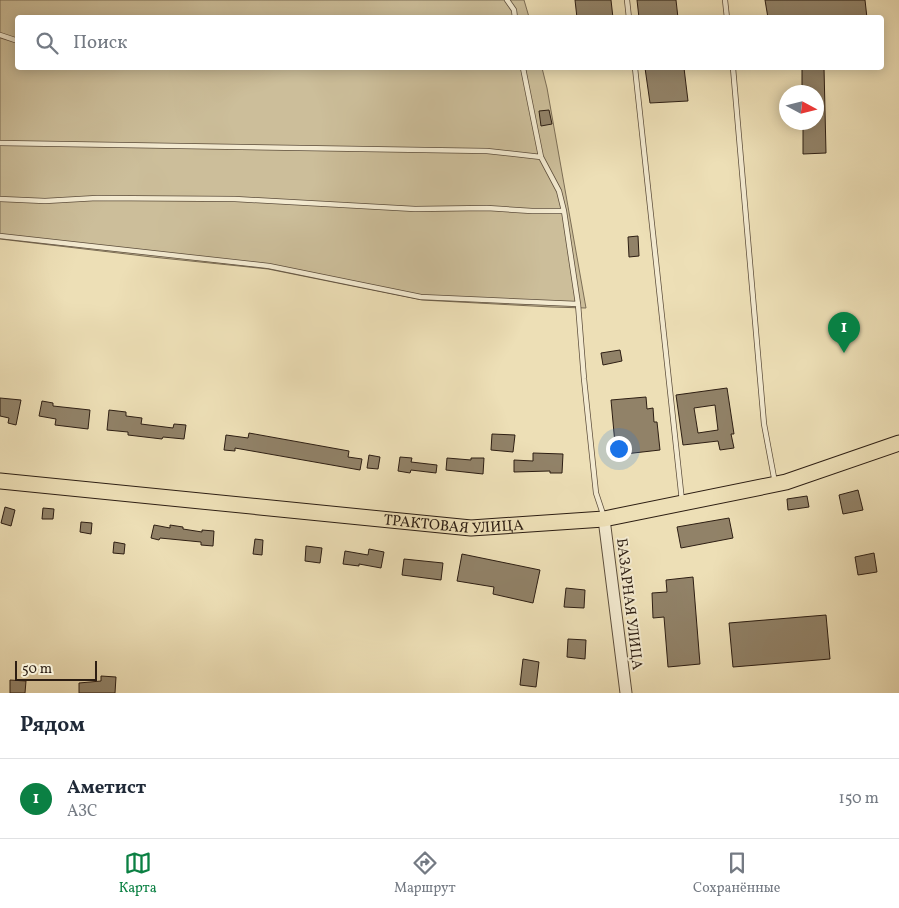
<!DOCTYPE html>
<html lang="ru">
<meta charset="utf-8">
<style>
:root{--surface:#fff;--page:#f6f6f7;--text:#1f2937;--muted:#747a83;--line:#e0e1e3;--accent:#0b8043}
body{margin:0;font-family:Vollkorn,serif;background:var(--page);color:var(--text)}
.compass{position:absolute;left:779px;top:85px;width:45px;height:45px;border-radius:50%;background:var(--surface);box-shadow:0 2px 12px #0003;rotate:97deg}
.scale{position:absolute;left:15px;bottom:12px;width:82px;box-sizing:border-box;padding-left:5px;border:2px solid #2d1e13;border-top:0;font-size:14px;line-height:18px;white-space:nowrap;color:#2d1e13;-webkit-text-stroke:4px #f3ead0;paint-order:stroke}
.you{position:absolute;left:618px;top:448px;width:18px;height:18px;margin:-12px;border:4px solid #fff;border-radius:50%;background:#1a73e8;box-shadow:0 0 0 8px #1a73e833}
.badge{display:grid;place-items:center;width:32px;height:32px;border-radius:50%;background:var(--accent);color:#fff;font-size:16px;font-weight:700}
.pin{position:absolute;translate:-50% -41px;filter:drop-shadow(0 1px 2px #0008)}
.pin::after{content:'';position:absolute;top:26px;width:18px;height:15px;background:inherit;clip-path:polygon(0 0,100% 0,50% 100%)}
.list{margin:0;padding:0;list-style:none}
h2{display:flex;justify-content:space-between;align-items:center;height:65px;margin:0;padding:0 20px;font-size:21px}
h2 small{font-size:16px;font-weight:400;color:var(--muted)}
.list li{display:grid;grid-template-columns:32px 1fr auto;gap:15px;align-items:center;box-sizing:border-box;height:80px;padding:0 20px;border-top:1px solid var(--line)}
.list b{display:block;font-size:19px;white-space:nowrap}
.list p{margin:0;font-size:16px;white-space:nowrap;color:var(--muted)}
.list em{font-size:16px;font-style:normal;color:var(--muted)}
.icon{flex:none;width:28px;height:28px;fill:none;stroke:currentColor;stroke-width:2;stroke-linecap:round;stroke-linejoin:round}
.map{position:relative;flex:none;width:899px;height:693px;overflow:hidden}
.search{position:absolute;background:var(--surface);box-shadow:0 2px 12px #0003;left:15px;right:15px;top:15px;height:55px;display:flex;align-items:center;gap:12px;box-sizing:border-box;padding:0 18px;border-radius:5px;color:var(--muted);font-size:19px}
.sheet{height:145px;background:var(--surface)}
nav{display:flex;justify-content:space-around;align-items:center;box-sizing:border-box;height:70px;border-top:1px solid var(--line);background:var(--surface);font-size:14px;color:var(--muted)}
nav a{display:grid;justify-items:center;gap:2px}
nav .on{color:var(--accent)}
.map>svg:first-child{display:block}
</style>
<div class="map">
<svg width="899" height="693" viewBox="0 0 899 693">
<rect width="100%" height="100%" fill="#eddfb6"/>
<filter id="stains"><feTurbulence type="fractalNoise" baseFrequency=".004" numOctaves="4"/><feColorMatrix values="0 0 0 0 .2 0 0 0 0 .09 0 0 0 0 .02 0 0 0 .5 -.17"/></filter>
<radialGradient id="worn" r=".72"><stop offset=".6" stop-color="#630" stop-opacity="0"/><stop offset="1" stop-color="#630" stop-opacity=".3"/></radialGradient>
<path fill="#ccbe9a" stroke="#7c6e56" d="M0,0H524L529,17L18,18V68H542L547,88L586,308L551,307L422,300L268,269L152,257L0,239Z"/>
<path fill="#918268" stroke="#2d1e13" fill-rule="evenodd" d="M575,0H611L613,18H577Z
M637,0H676L678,18H639Z
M765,0H865L867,18H768Z
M645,68H684L688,101L650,103Z
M802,68H824L826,153L803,154V122H816V92H802Z
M549,110L552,124L541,126L539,111Z
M638,236L639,256L629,257L628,237Z
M620,350L622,361L603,365L601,353Z
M727,388L734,434H731L734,448L720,450L718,441L683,445L676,395ZM715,405L718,430L698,433L694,408Z
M646,397L647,409L653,408L654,422H657L660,450L616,455L611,400Z
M0,398L21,400L16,425L8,423L9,418L0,416Z
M42,401L53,403V406L90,410L88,429L55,425L56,419L39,416Z
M109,410L126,412V416L142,418L141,424L173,428L174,424L186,425L184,439L163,437L162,439L128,435V432L107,430Z
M249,433L349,451L348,457L362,459L360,470L235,448V451L224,450L226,435L248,438Z
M492,434L515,435L513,452L491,450Z
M533,453L563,454L562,473H550V471L514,472V460L533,461Z
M369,455L380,457L378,469L367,468Z
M400,457L412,458L411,462L437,465L436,473L411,470L410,473L398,471Z
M447,458L471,460V458H484L483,474L446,470Z
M858,490L863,510L843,514L839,495Z
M807,496L809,507L788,510L787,499Z
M5,507L15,510L11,526L1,523Z
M43,508L54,509L53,519H42Z
M729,518L733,538L681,548L677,527Z
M81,522L92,523L91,534L80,532Z
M154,525L170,528V525L183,527V529L202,532V530L214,531L213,546L201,545V542L160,538L159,540L151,538Z
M255,539L263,540L262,555L253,554Z
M114,542L125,544L124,554L113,553Z
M306,546L322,548L320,563L305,561Z
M369,549L384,552L381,568L359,564V566L343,564L345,551L368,555Z
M874,553L877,572L858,575L855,557Z
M462,554L540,570L533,603L493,594L494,587L457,581Z
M404,559L443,563L441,580L402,575Z
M693,577L700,664L668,667L664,617L653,618L652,593L667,592L666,580Z
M566,588L585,590L584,608L564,607Z
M826,615L830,659L733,667L729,623Z
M568,639L586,640L585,659L567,657Z
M523,659L539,662L536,687L520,685Z
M101,676L116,677L115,693H79V683L101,681Z
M10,680L26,681L25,693H10Z"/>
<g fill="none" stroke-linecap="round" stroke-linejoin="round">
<defs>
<path id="service" d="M507,0L514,10L515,18
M627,0L629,18
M725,0L727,18
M0,35L18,41
M523,68L541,157L559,191L564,211L578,304L584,379L596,493L604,517
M635,68L682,501
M733,68L764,424L775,483
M0,143L487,151L541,157
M0,199L45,201L97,198L235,199L415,209L487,208L532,211H564
M0,236L269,266L421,297L578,304"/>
<path id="tertiary" d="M604,519L626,693"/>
<g id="primary">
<path id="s1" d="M0,481L471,528L604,519L786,482L899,443"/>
</g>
</defs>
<use href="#service" stroke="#5d4e3c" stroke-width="6"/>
<use href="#tertiary" stroke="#5d4e3c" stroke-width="13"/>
<use href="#primary" stroke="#2d1e13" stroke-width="17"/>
<use href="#service" stroke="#f3ead0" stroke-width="4.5"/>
<use href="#tertiary" stroke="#f3ead0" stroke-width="11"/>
<use href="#primary" stroke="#eddfb6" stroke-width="15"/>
</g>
<g text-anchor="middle" stroke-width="4" stroke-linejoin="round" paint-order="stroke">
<g font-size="15" fill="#2d1e13" stroke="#f3ead0">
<text dy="5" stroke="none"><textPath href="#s1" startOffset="456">ТРАКТОВАЯ УЛИЦА</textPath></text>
<text transform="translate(630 604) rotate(83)" y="5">БАЗАРНАЯ УЛИЦА</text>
</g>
</g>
<rect width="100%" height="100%" filter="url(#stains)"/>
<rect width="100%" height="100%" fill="url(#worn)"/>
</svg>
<svg class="compass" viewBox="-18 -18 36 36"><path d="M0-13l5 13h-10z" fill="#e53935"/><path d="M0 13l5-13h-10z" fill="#747a83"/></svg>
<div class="scale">50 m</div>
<div class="you"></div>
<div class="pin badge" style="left:844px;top:353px">1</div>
<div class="search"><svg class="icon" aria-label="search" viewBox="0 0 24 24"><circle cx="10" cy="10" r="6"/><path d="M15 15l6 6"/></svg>Поиск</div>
</div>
<section class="sheet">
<h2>Рядом<small></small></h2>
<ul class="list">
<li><span class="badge">1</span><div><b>Аметист</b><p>АЗС</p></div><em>150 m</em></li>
</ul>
</section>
<nav>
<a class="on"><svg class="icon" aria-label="map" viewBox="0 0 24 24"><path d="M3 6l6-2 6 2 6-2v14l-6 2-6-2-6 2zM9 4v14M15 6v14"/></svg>Карта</a>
<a><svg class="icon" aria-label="directions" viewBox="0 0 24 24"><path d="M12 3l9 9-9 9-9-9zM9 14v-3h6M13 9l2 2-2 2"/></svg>Маршрут</a>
<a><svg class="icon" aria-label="saved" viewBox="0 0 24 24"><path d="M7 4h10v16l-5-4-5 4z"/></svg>Сохранённые</a>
</nav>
